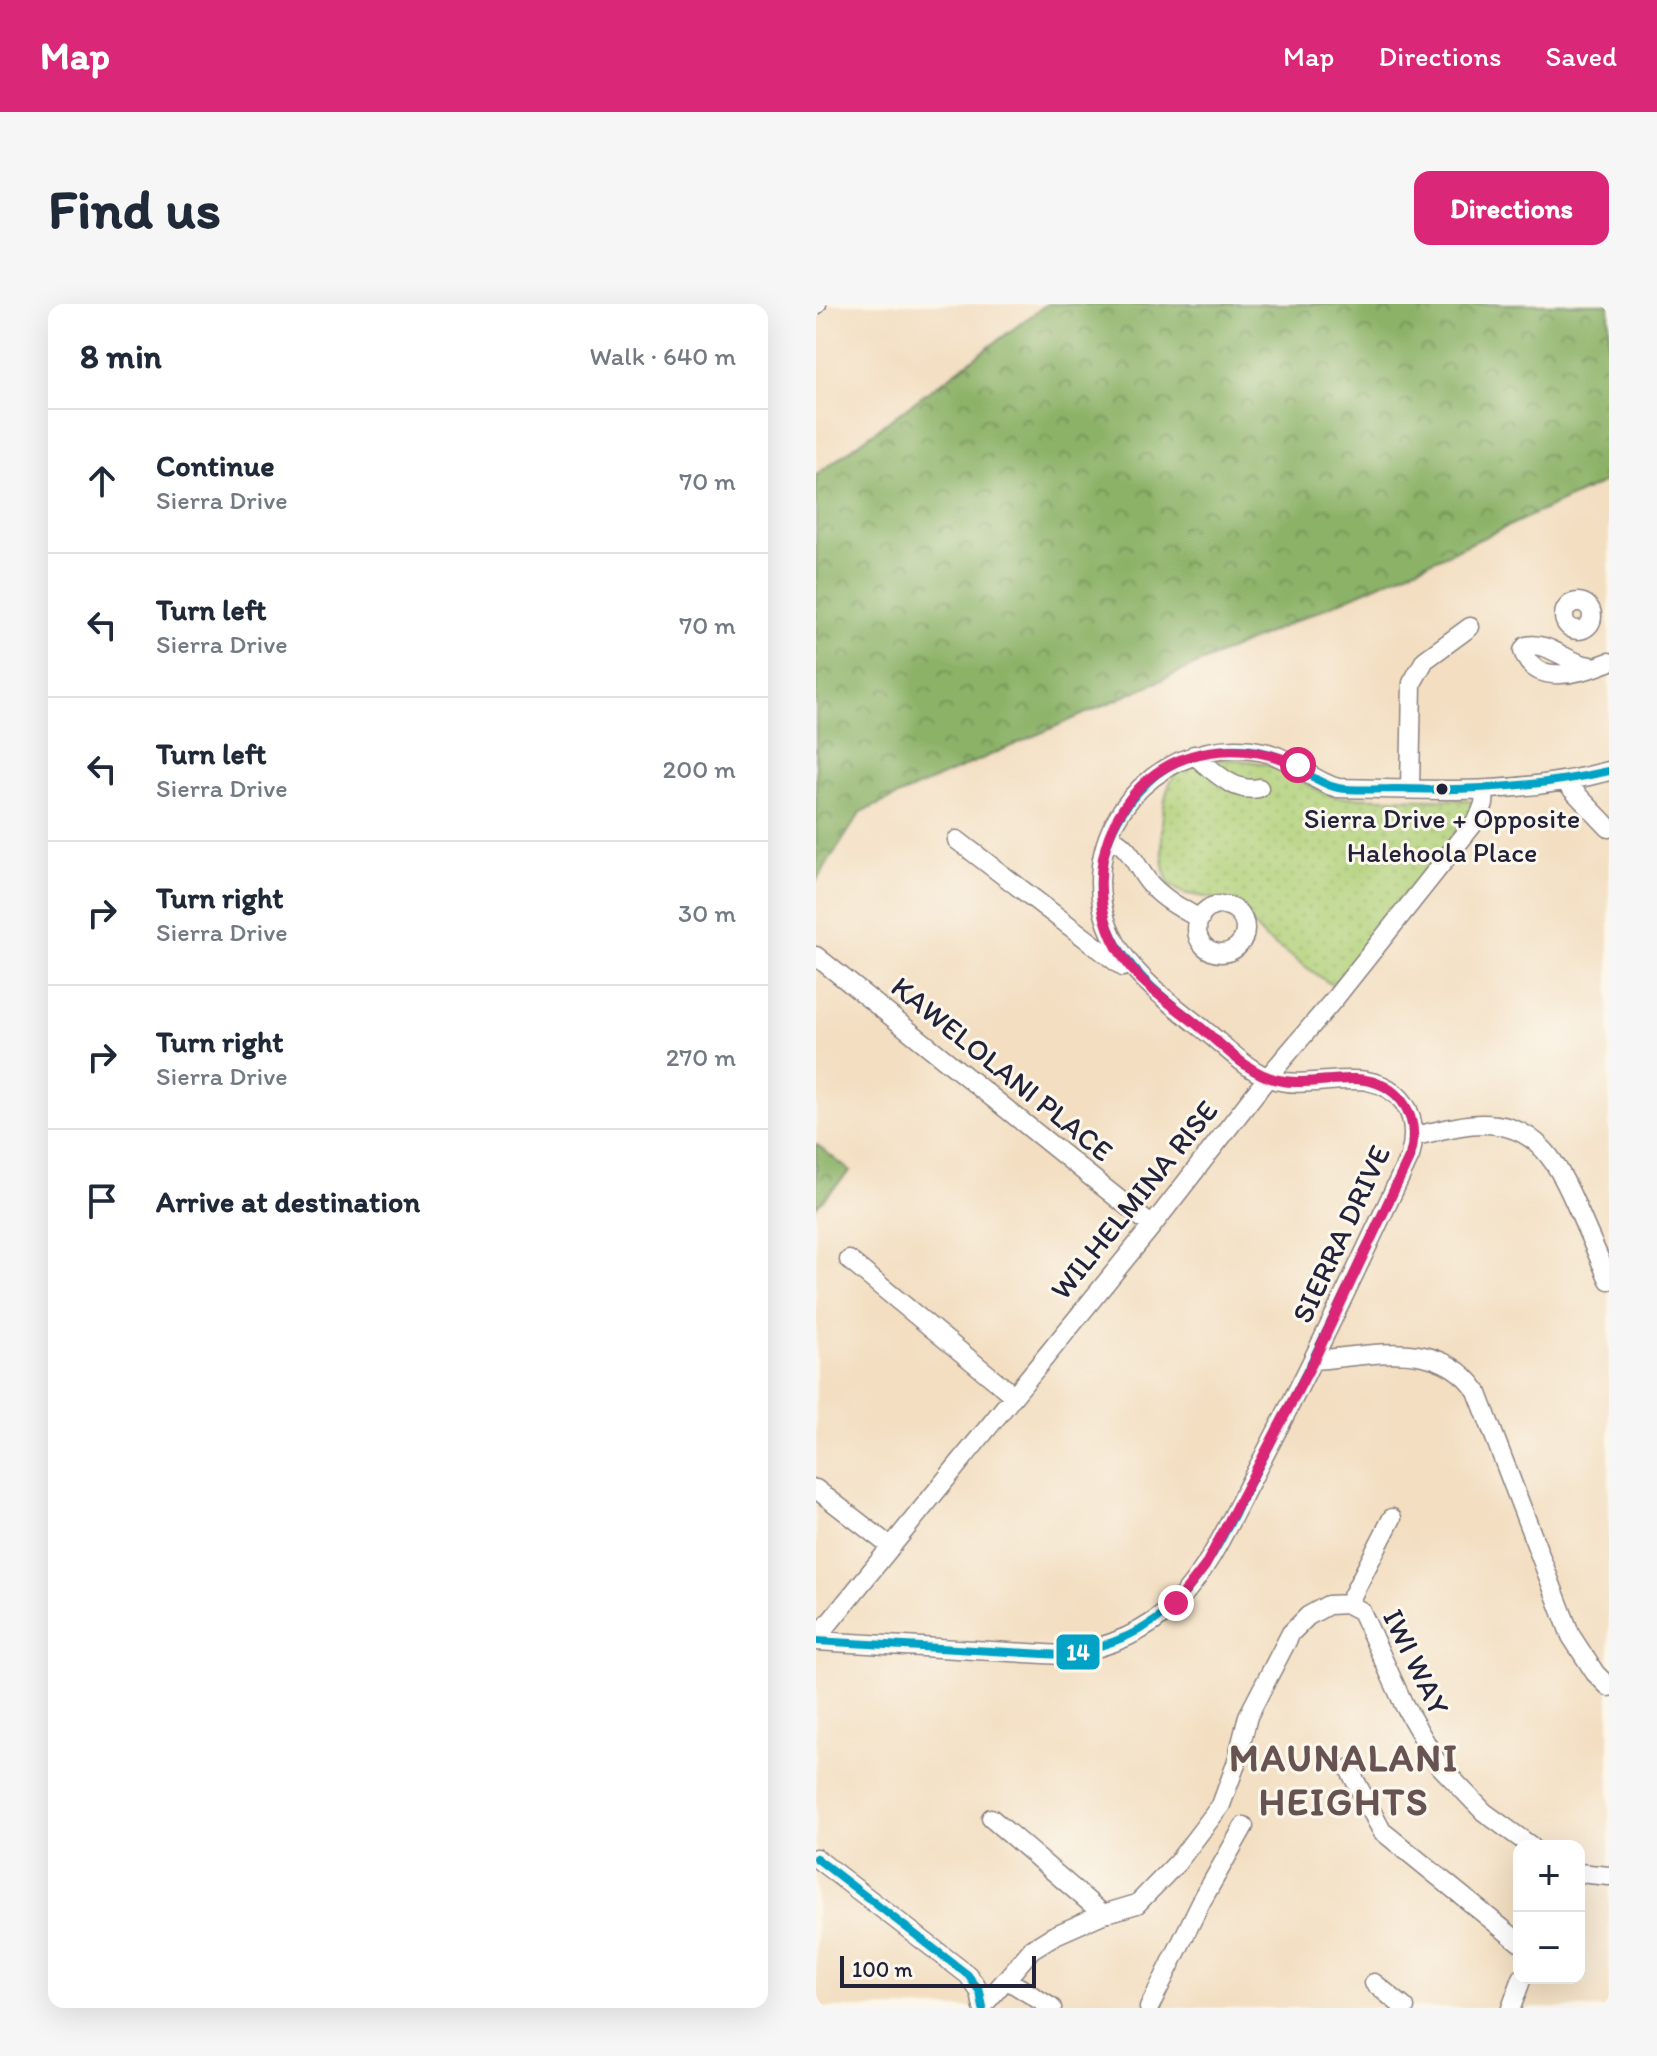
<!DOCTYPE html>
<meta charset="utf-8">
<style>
:root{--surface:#fff;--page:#f6f6f7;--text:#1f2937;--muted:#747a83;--line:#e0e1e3;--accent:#db2777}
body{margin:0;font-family:Itim,sans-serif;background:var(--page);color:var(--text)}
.controls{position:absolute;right:24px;bottom:24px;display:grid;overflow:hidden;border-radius:16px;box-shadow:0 8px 32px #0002}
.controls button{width:72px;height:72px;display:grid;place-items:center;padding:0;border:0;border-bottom:2px solid var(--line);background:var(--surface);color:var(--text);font:40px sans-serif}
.scale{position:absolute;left:24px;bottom:20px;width:196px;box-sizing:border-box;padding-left:8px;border:4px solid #22223b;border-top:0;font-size:22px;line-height:28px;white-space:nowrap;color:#22223b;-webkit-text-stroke:6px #fbf7ec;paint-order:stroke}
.stop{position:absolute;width:24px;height:24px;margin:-18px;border:6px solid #db2777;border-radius:50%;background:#fff}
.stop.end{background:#db2777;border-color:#fff;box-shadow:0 2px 8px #0008}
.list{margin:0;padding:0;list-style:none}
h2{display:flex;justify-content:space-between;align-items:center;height:104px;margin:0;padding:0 32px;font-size:34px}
h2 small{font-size:26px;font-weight:400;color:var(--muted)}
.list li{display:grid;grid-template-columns:52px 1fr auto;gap:24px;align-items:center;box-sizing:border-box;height:144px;padding:0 32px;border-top:2px solid var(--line)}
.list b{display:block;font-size:30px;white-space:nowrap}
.list p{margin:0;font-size:26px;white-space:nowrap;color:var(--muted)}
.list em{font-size:26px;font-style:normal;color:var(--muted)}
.icon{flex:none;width:44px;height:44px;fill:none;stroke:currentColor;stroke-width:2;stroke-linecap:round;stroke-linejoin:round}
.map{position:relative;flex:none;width:793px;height:1704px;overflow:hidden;border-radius:16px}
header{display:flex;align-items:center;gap:48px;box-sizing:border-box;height:112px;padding:0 40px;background:var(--accent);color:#fff}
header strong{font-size:38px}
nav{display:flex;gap:44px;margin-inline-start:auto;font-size:28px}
.intro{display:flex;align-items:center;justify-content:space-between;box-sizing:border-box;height:192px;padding:0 48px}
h1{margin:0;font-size:56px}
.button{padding:20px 36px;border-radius:16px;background:var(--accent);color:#fff;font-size:28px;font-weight:700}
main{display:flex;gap:48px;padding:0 48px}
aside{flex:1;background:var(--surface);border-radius:16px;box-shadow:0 8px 32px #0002}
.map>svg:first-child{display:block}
</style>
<header>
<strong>Map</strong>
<nav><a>Map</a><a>Directions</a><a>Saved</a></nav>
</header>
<div class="intro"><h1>Find us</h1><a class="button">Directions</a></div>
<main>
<aside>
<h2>8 min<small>Walk · 640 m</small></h2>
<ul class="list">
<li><svg class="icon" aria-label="ahead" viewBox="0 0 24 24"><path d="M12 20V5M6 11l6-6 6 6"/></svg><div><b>Continue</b><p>Sierra Drive</p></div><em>70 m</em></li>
<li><svg class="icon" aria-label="left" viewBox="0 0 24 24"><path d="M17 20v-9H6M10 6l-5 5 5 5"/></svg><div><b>Turn left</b><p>Sierra Drive</p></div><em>70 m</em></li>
<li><svg class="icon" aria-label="left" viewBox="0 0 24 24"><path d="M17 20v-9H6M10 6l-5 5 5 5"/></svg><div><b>Turn left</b><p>Sierra Drive</p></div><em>200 m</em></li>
<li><svg class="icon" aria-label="right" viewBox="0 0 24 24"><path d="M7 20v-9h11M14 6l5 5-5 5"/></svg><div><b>Turn right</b><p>Sierra Drive</p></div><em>30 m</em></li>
<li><svg class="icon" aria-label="right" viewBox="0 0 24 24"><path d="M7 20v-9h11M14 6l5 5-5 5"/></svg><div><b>Turn right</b><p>Sierra Drive</p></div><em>270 m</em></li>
<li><svg class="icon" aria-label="arrive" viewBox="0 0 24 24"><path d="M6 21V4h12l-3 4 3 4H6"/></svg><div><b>Arrive at destination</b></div></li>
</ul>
</aside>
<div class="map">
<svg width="793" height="1704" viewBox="0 0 793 1704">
<defs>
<pattern id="forest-crowns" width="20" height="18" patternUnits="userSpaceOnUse" patternTransform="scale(2)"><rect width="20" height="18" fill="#8cb268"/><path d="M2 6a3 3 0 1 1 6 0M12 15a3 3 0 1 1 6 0" fill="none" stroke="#729057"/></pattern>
<pattern id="park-dots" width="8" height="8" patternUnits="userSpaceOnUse" patternTransform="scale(2)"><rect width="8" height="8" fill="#b0d078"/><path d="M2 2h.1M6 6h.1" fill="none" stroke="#97b269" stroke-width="1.8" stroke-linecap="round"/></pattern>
</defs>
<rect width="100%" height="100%" fill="#fbf7ec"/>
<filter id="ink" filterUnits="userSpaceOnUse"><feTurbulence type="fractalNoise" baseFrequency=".0125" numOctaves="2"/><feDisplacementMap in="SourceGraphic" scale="16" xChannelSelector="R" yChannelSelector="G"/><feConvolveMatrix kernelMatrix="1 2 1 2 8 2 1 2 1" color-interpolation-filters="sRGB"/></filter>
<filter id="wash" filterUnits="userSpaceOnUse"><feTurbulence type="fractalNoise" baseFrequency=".006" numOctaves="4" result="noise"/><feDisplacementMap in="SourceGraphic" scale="32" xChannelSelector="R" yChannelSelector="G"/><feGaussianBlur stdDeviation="1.8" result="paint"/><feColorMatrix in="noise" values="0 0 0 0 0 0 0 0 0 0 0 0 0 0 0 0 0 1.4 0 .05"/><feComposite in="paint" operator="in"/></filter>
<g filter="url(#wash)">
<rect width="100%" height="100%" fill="#f3dec1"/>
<path fill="url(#forest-crowns)" stroke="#576a52" stroke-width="2" d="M231,0H793V176L616,257L45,508L0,577V171Z
M0,840L34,867L0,903Z"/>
<path fill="url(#park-dots)" stroke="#69795a" stroke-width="2" d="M402,455C427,455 451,458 473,469C488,478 502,488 519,493L652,496L656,499L657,506L517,682L449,634L419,601L411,597L367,589L353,581C343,558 341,479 365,465C376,458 390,458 402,455Z"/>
</g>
<g filter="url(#ink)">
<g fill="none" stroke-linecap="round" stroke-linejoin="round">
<defs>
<path id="minor" d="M0,1L1,0
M748 312a14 14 0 1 1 28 0a14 14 0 1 1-28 0Z
M775,362C751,360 734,337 710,342L707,347C718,384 768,368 793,358
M378,451C398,467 417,489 443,484
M750,479L793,524
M594,485L596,379L609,356L654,323
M292,533C315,541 320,564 335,581C349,596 366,605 384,615
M141,536L307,663
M381 625a24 24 0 1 1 48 0a24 24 0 1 1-48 0Z
M0,652L336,922
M598,832C620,828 643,820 665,820C723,819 743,862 763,908C773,931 783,954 793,976
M33,956L197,1091
M498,1056C555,1052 623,1032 661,1087L755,1332L779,1369L793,1383
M0,1185L75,1243
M532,1300L576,1214
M0,1335L336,922L452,773L520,693L663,513L668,500L669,487
M0,1337L246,1351C289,1345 329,1330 360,1299C395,1263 416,1212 439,1169C494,1065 544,958 594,852C599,833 599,815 588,799C556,756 499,789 456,775C432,767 412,745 392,729C341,688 284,651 284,578C284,492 369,428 452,449C478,456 497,478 522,484C616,486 701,492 793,467
M533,1465L566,1527L703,1638
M175,1514L287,1610
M0,1554L152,1671L164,1688L167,1704
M763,1569L793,1572
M190,1675L236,1704
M558,1679L589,1704
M167,1702L216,1645L237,1632L287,1610L321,1600L361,1559L405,1501L420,1460L432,1412L475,1329L492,1312L512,1301L532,1300L545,1307L588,1401L622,1460L668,1508L715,1542
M333,1704L385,1598L428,1522
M695,1704L706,1674"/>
</defs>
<use href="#minor" stroke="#8a807e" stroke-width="21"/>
<use href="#minor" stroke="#fff" stroke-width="18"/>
<defs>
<path id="bus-1" d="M0,1337L246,1351C288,1344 329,1330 360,1299C397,1261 418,1210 442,1164C495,1061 545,957 594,852C600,827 597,803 575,787C542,762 494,786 457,775C430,767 409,743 388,726C359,702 326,679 305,647C267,589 285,523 332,478C365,446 427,435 468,456C486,464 502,480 522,484C541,487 563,485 582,485C654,487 723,483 793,467
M0,1554L152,1671L164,1688L167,1704"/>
</defs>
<use href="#bus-1" stroke="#fbf7ec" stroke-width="14"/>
<use href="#bus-1" stroke="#02a2c7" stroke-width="8"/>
</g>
</g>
<g fill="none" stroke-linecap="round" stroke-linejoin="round" filter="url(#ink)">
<path stroke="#db2777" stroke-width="10" d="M360,1299L389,1262L498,1056L594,852C602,826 595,798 570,783C535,763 490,788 452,773C426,763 405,740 384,723C361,704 334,687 315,664C273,613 276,542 316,492C357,441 426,436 482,461"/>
</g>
<circle fill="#22223b" stroke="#fbf7ec" stroke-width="3" cx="626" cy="485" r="7"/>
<g text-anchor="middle" stroke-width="6" stroke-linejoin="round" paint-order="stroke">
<g font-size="28" fill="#22223b" stroke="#fbf7ec">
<text x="626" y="524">Sierra Drive + Opposite<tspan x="626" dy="34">Halehoola Place</tspan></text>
</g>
<g font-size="30" fill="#22223b" stroke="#fbf7ec">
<text transform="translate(186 765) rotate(39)" y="10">KAWELOLANI PLACE</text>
<text transform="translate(318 896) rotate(-51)" y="10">WILHELMINA RISE</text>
<text transform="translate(525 930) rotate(-65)" y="10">SIERRA DRIVE</text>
<text transform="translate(600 1358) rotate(64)" y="10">IWI WAY</text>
</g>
<g font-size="38" font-weight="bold" letter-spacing="2" fill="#685353" stroke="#fbf7ec">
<text x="528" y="1467">MAUNALANI<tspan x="528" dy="44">HEIGHTS</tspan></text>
</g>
</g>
<rect stroke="#fbf7ec" stroke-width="3" x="239" y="1329" width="46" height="38" rx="8" fill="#02a2c7"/>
<g font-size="22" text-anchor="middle" font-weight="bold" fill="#fff">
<text x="262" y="1356">14</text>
</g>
</svg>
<div class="controls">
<button>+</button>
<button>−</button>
</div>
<div class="scale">100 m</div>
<div class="stop" style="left:482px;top:461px"></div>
<div class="stop end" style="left:360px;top:1299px"></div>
</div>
</main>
